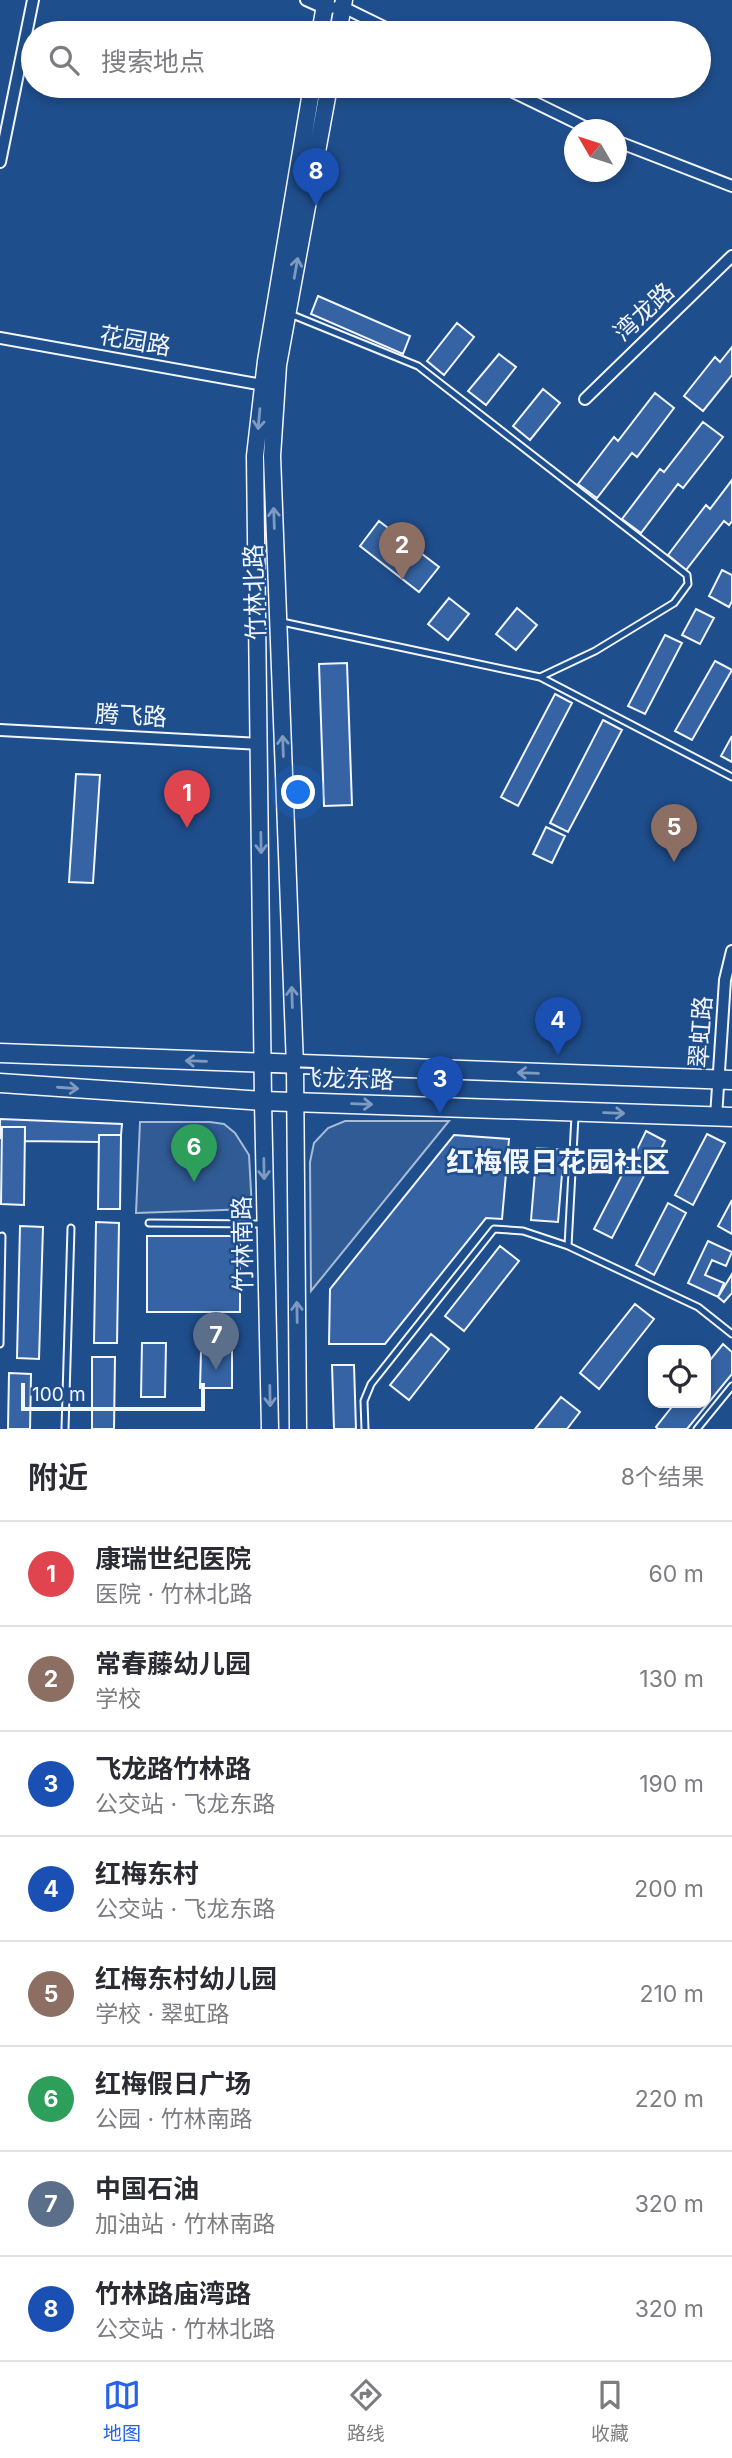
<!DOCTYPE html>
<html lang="zh">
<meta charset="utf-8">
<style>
:root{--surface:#fff;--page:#f7f7f7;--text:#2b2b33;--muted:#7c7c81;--line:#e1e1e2;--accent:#2563eb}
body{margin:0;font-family:Inter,"Noto Sans SC",sans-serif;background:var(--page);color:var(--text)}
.controls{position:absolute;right:21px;bottom:21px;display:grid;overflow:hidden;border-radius:14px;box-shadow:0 4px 10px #0003}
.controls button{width:63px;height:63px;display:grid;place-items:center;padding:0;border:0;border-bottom:2px solid var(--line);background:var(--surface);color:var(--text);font:35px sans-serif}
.compass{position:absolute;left:564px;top:119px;width:63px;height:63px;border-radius:50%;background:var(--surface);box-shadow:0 4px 10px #0003;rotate:309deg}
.scale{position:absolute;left:21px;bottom:18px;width:184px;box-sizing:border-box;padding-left:7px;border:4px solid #f2f6ff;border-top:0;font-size:19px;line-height:24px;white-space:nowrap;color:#f2f6ff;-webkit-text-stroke:5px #1f4e8c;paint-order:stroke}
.you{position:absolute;left:299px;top:793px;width:24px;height:24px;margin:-18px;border:5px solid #fff;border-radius:50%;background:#1a73e8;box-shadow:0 0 0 10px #1a73e833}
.badge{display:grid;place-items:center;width:46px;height:46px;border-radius:50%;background:var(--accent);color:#fff;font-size:23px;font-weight:700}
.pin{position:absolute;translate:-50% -58px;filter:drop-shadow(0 2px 4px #0008)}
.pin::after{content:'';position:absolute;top:37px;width:24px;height:21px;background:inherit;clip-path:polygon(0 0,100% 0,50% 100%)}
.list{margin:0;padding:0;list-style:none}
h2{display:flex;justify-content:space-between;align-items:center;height:91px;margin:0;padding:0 28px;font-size:30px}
h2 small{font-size:23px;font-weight:400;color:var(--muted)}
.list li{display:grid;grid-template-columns:46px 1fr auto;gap:21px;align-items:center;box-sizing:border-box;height:105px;padding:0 28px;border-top:2px solid var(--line)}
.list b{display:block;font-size:26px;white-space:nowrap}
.list p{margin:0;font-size:23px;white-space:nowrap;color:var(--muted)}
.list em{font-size:23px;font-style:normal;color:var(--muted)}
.icon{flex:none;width:38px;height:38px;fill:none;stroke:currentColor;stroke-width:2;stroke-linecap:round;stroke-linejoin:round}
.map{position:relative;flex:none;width:732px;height:1429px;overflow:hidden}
.search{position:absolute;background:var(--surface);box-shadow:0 4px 10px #0003;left:21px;right:21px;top:21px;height:77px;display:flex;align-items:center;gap:18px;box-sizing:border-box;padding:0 24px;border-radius:38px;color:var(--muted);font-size:26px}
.sheet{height:931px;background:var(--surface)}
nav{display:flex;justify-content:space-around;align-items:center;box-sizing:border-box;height:98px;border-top:2px solid var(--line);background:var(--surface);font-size:19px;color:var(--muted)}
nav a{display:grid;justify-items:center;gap:4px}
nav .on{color:var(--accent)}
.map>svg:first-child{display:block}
</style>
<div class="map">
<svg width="732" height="1429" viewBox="0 0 732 1429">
<rect width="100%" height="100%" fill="#1f4e8c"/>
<path fill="#305b95" stroke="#a8bbd7" stroke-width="2" d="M345,1121H449L311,1291L310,1162L314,1143L328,1128Z
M140,1122H210L224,1124L235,1133L249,1155L252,1209L136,1213Z"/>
<path fill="#3563a3" stroke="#f2f6ff" stroke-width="2" d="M318,296L410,336L403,354L311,314Z
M457,323L474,337L444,375L427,361Z
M732,347V375L703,411L684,396L715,357L720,362Z
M499,354L516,367L486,405L468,391Z
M543,389L560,403L530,440L513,426Z
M655,393L674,408L637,457L632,453L597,498L578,484L614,437L618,441Z
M703,422L723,437L683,488L678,484L641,533L622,519L660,469L664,472Z
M732,480V521L729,525L724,521L686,570L668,555L706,505L710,509Z
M379,521L439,567L419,592L360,546Z
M722,570L732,575V601L729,607L709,596Z
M449,598L469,614L448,640L428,624Z
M517,608L537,625L516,650L496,634Z
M696,609L714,618L700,644L682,635Z
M665,635L682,643L645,714L628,706Z
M715,661L732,670L692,740L675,731Z
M347,663L352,805L324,806L319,664Z
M555,694L572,703L518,806L501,797Z
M603,720L622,730L568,832L550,823Z
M732,736V762L721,756Z
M76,774L100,775L93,883L69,882Z
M546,827L565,836L552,863L533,854Z
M0,1119L122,1124L121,1135H99V1142L25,1141V1127H2L0,1139Z
M2,1127H25L24,1205L1,1204Z
M646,1131L665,1141L650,1172L631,1162Z
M707,1134L725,1143L693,1205L675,1195Z
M99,1135H121L120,1209H98Z
M454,1135L509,1139L502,1219L486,1218L385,1344H329L330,1289Z
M537,1148L564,1150L558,1222L531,1220Z
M626,1167L644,1176L612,1238L594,1229Z
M732,1200V1234L718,1226Z
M668,1203L686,1213L654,1275L636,1265Z
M96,1222L119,1223L117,1343H94Z
M20,1226L43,1227L39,1359L17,1358Z
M147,1236H240V1312H147Z
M708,1241L732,1252L726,1266L712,1260L705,1275L724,1283L718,1297L688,1283Z
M500,1246L519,1261L464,1331L445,1316Z
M732,1274V1293L724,1302L718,1297Z
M635,1304L654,1319L599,1389L580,1373Z
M431,1334L449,1349L409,1400L390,1385Z
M142,1343H166L165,1397H141Z
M723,1344L732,1352V1374L687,1429H658L656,1427L675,1403H706V1365Z
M201,1351H232V1388H200Z
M92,1357H115L114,1429H92Z
M332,1365H354L356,1429H334Z
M9,1373L31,1374L30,1429H8Z
M561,1397L580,1412L567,1429H535Z"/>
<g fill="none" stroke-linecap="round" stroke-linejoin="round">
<defs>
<path id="service" d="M282,622L540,677L595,651L674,603L688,584L687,575L418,366L290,314
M540,677L732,777
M149,1223L265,1224
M568,1246L575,1116
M0,1344L2,1236
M65,1429L71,1228
M365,1429L364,1401L371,1384L494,1229L523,1231L568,1246L698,1307L732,1334
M697,1429L732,1386"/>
<path id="minor" d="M306,0L324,8L343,7L396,33
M501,86L591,130
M616,141L732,186
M0,162L33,0
M0,338L263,385
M585,399L732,256
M0,730L260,744
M716,1117L725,980L732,951"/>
<path id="secondary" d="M320,33L326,0
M338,33L344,0
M270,1429L263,1101L255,456L266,361L312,86
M298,1429L295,1066L272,456L278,365L329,86"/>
<path id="primary" d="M0,1053L732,1080
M0,1083L263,1101L732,1117"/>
</defs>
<use href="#service" stroke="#f2f6ff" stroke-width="9"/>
<use href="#minor" stroke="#f2f6ff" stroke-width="14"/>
<use href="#secondary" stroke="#f2f6ff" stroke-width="19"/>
<use href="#primary" stroke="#f2f6ff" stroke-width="21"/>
<use href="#service" stroke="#1f4e8c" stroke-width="5"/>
<use href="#minor" stroke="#1f4e8c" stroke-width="10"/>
<use href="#secondary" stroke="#1f4e8c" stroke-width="16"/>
<use href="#primary" stroke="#1f4e8c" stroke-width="18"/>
</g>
<defs><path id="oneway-shaft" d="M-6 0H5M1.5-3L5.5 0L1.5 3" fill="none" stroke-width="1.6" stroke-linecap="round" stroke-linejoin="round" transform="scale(1.75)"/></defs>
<g stroke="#7e9ac0">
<use href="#oneway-shaft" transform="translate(296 268) rotate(-80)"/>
<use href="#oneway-shaft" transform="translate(259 419) rotate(95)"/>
<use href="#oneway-shaft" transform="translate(274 518) rotate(-92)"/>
<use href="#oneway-shaft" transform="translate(283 746) rotate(-92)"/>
<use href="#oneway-shaft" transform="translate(261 843) rotate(89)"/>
<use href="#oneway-shaft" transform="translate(292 997) rotate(-92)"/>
<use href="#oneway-shaft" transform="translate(196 1061) rotate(-178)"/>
<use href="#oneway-shaft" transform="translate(528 1073) rotate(-178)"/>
<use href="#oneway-shaft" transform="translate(68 1088) rotate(4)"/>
<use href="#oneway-shaft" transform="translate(362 1104) rotate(2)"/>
<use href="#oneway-shaft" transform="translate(614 1113) rotate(2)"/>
<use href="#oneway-shaft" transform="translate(264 1169) rotate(89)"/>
<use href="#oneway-shaft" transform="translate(297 1312) rotate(-91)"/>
<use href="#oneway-shaft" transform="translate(270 1396) rotate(89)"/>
</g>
<g text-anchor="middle" stroke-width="5" stroke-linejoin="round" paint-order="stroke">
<g font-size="24" fill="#f2f6ff" stroke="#1f4e8c">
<text transform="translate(644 312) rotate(-43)" y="8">湾龙路</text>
<text transform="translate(135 341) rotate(10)" y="8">花园路</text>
<text transform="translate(255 592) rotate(-92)" y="8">竹林北路</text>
<text transform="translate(131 716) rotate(3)" y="8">腾飞路</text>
<text transform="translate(701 1032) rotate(-86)" y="8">翠虹路</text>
<text transform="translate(346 1079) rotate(2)" y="8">飞龙东路</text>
<text transform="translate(243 1244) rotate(-91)" y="8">竹林南路</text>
</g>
<g font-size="28" font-weight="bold" fill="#f2f6ff" stroke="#1f4e8c">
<text x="558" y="1172">红梅假日花园社区</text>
</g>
</g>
</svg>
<div class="controls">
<button><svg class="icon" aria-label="locate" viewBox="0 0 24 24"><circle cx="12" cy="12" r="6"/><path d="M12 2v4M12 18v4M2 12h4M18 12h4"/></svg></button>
</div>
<svg class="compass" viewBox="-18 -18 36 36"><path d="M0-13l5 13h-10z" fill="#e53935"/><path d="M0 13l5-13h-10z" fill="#7c7c81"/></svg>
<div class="scale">100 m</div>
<div class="you"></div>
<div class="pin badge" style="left:187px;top:828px;background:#e0444e">1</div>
<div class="pin badge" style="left:402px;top:580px;background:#8d6e63">2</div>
<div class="pin badge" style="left:440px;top:1114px;background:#1a4fb4">3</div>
<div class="pin badge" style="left:558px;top:1055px;background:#1a4fb4">4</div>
<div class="pin badge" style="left:674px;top:862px;background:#8d6e63">5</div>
<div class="pin badge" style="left:194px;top:1182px;background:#2e9e5b">6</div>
<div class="pin badge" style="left:216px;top:1370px;background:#5c6f8a">7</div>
<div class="pin badge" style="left:316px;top:206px;background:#1a4fb4">8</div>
<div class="search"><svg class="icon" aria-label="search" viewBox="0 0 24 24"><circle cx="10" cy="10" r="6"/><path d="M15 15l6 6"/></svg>搜索地点</div>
</div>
<section class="sheet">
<h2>附近<small>8个结果</small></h2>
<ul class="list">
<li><span class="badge" style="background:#e0444e">1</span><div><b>康瑞世纪医院</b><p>医院 · 竹林北路</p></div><em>60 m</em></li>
<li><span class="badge" style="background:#8d6e63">2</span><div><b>常春藤幼儿园</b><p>学校</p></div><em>130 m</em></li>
<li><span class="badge" style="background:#1a4fb4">3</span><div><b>飞龙路竹林路</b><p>公交站 · 飞龙东路</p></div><em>190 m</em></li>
<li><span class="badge" style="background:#1a4fb4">4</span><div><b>红梅东村</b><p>公交站 · 飞龙东路</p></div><em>200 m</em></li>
<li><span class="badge" style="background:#8d6e63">5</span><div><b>红梅东村幼儿园</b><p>学校 · 翠虹路</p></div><em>210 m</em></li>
<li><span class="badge" style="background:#2e9e5b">6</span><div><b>红梅假日广场</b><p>公园 · 竹林南路</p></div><em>220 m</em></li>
<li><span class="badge" style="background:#5c6f8a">7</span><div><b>中国石油</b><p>加油站 · 竹林南路</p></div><em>320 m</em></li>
<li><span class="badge" style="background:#1a4fb4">8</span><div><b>竹林路庙湾路</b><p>公交站 · 竹林北路</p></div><em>320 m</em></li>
</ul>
</section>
<nav>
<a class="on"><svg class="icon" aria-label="map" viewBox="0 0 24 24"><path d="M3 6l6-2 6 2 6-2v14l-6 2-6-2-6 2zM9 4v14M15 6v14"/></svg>地图</a>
<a><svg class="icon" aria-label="directions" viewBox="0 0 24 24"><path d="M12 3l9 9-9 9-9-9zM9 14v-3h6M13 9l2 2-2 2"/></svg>路线</a>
<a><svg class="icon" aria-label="saved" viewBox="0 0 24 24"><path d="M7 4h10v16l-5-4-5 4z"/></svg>收藏</a>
</nav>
